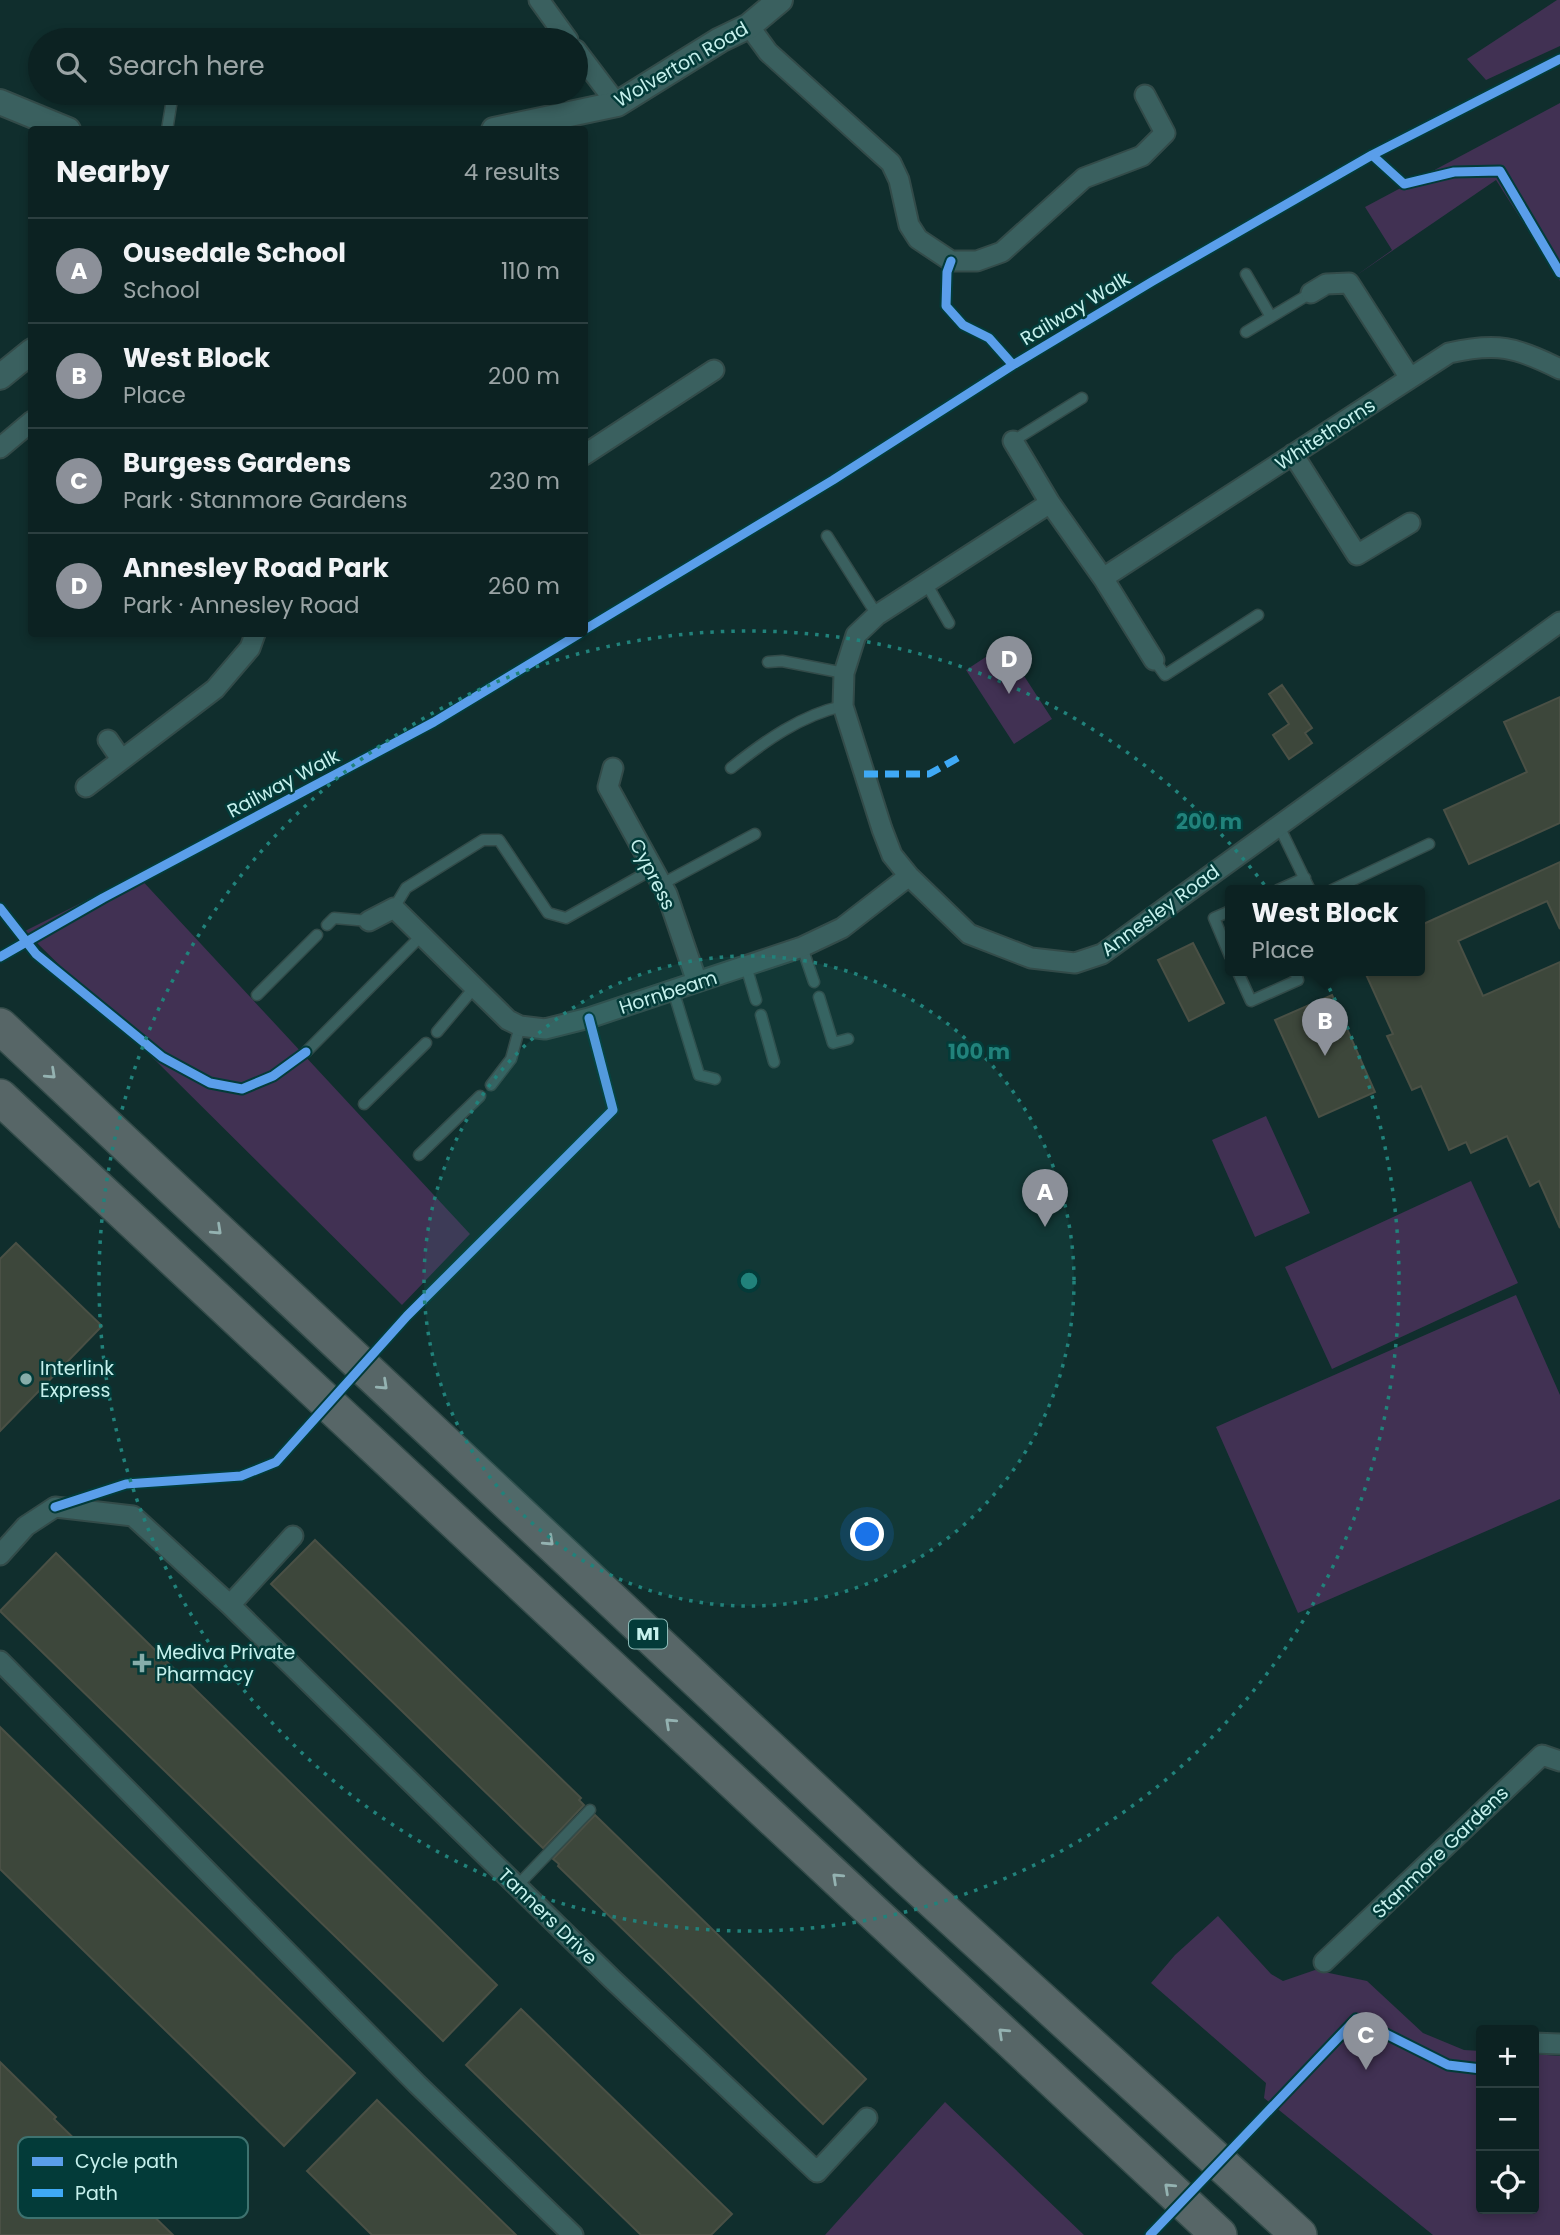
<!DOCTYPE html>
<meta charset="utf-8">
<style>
:root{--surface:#0c2222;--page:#1a2f2f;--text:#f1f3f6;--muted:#9aa4a5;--line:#2c3f40;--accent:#8c9099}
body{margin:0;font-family:Poppins,sans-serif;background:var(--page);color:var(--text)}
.controls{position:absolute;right:21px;bottom:21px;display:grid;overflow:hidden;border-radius:7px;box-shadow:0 4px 10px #0003}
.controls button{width:63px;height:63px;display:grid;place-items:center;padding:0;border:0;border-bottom:2px solid var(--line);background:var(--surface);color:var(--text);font:35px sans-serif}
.you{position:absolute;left:868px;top:1535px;width:24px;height:24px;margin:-18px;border:5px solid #fff;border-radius:50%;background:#1a73e8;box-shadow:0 0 0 10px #1a73e833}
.badge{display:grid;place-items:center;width:46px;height:46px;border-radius:50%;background:var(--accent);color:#fff;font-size:23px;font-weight:700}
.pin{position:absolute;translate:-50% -58px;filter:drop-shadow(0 2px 4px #0008)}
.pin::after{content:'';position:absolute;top:37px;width:24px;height:21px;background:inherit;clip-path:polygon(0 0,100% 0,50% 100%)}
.popup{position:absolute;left:1225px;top:885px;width:200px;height:91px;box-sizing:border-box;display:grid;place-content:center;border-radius:7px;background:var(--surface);filter:drop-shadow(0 2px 5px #0005);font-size:23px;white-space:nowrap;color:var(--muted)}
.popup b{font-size:26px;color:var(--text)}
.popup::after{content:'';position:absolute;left:50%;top:100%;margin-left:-14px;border:14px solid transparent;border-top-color:var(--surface)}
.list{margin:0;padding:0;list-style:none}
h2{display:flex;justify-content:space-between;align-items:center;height:91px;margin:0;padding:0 28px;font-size:30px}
h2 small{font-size:23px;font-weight:400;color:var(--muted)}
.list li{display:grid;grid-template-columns:46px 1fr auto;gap:21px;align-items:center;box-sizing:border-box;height:105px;padding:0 28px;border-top:2px solid var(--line)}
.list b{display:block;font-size:26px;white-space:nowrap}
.list p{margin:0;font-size:23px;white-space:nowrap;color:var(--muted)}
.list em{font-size:23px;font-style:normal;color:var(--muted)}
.icon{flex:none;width:38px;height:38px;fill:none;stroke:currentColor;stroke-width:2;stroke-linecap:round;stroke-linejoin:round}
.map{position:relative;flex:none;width:1560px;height:2235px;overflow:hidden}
.search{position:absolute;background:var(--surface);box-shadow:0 4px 10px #0003;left:28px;top:28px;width:560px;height:77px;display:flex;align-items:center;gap:18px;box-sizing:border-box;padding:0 24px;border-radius:38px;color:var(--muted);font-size:26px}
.panel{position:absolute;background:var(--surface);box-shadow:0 4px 10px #0003;left:28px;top:126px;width:560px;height:511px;border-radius:7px}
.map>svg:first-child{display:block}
</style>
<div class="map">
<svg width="1560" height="2235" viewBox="0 0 1560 2235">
<rect width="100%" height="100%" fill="#102e2d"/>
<path fill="#413153" d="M1557,0H1560V46L1486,80L1467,59Z
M1560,103V281L1496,180L1354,277L1392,250L1365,207Z
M1004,645L1052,719L1014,744L966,670Z
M137,875L470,1234L402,1305L25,931Z
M1266,1116L1310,1213L1255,1237L1212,1140Z
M1471,1181L1518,1283L1332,1369L1285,1267Z
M1516,1295L1560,1395V1499L1298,1613L1216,1427Z
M1218,1916L1271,1974L1283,1981L1315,1970L1367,1981L1423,2033L1464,2050L1481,2051V2209H1534V2054L1560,2056V2235H1433L1264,2098L1266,2083L1151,1983L1175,1955Z
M945,2102L1084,2235H825Z"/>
<path fill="#3d473b" stroke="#4a5045" stroke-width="2" d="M1282,685L1312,728L1305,733L1312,743L1289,759L1273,735L1289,724L1269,694Z
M1560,697V823L1469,864L1444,810L1527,772L1504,722Z
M1560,862V929L1547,901L1458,941L1483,996L1560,962V1228L1539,1181L1530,1186L1507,1136L1471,1153L1466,1142L1449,1150L1421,1086L1412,1090L1387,1036L1393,1034L1364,970H1419V926Z
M1193,943L1224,1003L1189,1021L1158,960Z
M1332,995L1375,1092L1319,1117L1275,1020Z
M16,1243L102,1326L0,1431V1259Z
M315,1540L581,1798L579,1800L584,1805L543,1848L271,1584Z
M56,1553L497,1985L443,2041L0,1611Z
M0,1727L355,2073L284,2146L0,1869Z
M595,1815L866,2079L823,2124L558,1866L559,1864L553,1859Z
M521,2009L732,2214L711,2235H641L466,2065Z
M0,2062L56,2117L54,2119L173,2235H0Z
M377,2100L516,2235H372L307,2171Z"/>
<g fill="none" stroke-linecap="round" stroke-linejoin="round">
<defs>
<path id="service" d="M167,130L173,93
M1246,274L1271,317
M1246,332L1311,293
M1013,441L1082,398
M827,536L877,615
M926,583L949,623
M1154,660L1165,675L1258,615
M768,662L782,661L844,673
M731,768C765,741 801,715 843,706
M1279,826L1310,890
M662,884L755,834
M1278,890L1305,878
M1332,890L1429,844
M394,908L406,888L483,840H499L548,913L566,918L653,869
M1230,911L1214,918L1230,956
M327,925L334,918L369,921
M802,947L814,982
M746,966L756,1000
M1237,970L1251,1001L1298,980L1294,970
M673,990L699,1075L715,1079
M257,995L317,935
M819,997L833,1043L848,1039
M761,1015L774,1062
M437,1032L474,988
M306,1052L421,936
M491,1085L511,1059L520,1026
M364,1104L426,1043
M419,1155L480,1096
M517,1886L590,1810"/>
<path id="minor" d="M539,0L568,40
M749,26L768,52L891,163L899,180L909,225L918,239L951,261H977L1002,252L1084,178L1142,156L1165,133L1145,95
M576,50L617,104
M1311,293L1326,284L1349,283L1410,378
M1013,441L1050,503L1103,578L1154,660
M0,448L32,421
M1293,454L1357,555L1410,523
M584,455L714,370
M1050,503L877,615L856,635L844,673L843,706L882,829L892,855L909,876L969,934L1031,958L1075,963L1102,954L1560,622
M1103,578L1449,353C1497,342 1516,347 1560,369
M108,740L121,759
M613,768L608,787L667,894L697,982
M86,787L215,689L250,648L255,634
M369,921L394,908L508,1020L520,1026L545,1029L589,1018L802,947L842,928L909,876
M0,1555L26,1526L55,1507L133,1516L230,1605L612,1979L817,2172L867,2118
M230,1605L293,1536
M0,1661L417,2084L573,2235
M1324,1962L1542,1755L1560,1761
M1534,2043L1560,2044"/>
<path id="tertiary" d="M0,102L68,130
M494,130L617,104L720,40L749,26L780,0
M0,377L32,351"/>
<path id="motorway" d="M0,1026L908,1878L1299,2235
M0,1097L1219,2235"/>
</defs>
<use href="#service" stroke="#334b49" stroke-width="13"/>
<use href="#minor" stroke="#334b49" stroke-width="23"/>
<use href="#tertiary" stroke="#334b49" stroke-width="28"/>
<use href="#motorway" stroke="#334b49" stroke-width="38"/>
<use href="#service" stroke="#3a605f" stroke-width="10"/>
<use href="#minor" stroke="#3a605f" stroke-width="19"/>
<use href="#tertiary" stroke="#3a605f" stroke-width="24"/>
<use href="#motorway" stroke="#576667" stroke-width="35"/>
<path stroke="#3fa9f5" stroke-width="7" stroke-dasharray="14 7" stroke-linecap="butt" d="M864,774H929L958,758"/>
<defs>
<path id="cycleway" d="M1372,155L1404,184L1454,172L1500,171L1560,273
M951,261L947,272L946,306L963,325L989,338L1013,365
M584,630L833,480L1013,365L1153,281L1372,155L1560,59
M0,908L36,954L162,1057L210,1083L242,1089L273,1076L306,1052
M0,957L103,898L434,722L579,634
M55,1507L126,1484L241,1476L276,1462L407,1316L613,1110L589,1018
M1150,2235L1356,2019L1448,2065L1481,2069"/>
</defs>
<use href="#cycleway" stroke="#033b39" stroke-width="13"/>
<use href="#cycleway" stroke="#5a9eea" stroke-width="9"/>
</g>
<defs><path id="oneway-chevron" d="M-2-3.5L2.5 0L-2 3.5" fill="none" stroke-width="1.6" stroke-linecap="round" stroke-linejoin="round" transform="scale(1.75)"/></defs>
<g stroke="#94b2b1">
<use href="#oneway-chevron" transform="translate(51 1074) rotate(43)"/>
<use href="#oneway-chevron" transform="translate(217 1230) rotate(43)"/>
<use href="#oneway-chevron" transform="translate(383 1385) rotate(43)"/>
<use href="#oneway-chevron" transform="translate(549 1541) rotate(43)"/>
<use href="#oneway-chevron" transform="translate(670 1723) rotate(-137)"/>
<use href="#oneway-chevron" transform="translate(837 1878) rotate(-137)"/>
<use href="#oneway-chevron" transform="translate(1003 2033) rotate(-137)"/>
<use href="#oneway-chevron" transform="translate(1169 2188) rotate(-137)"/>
</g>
<circle cx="749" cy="1281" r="325" fill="#21827b" fill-opacity=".12"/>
<g fill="none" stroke="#21827b" stroke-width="3.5" stroke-dasharray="3.5 7">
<circle cx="749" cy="1281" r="325"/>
<circle cx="749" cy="1281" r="650"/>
</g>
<g fill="#86adaa" stroke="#033b39" stroke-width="2.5">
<circle cx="26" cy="1379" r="7"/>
<path d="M138.5 1652.5h7v7h7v7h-7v7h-7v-7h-7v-7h7z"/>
</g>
<g text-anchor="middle" stroke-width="5" stroke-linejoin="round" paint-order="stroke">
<rect fill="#033b39" stroke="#8cbab7" stroke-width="2" x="629" y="1619.5" width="38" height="29" rx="5"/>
<g font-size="18" font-weight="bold" fill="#c6f1ed">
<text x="648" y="1640">M1</text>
</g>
<g font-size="19" fill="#c6f1ed" stroke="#033b39">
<text transform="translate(681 64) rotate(-30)" y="7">Wolverton Road</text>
<text transform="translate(1075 308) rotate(-31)" y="7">Railway Walk</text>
<text transform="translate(1325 434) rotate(-33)" y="7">Whitethorns</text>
<text transform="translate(283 783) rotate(-28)" y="7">Railway Walk</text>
<text transform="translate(653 874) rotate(63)" y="7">Cypress</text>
<text transform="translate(1160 910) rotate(-36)" y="7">Annesley Road</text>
<text transform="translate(668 992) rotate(-18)" y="7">Hornbeam</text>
<text transform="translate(1440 1852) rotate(-44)" y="7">Stanmore Gardens</text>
<text transform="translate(548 1916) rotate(44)" y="7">Tanners Drive</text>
</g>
<g font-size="19" fill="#c6f1ed" stroke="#033b39" text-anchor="start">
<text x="40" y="1375">Interlink<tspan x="40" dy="22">Express</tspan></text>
<text x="156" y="1659">Mediva Private<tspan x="156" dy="22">Pharmacy</tspan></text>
</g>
</g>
<rect x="18" y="2137" width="230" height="81" rx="10" fill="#033b39" stroke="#3e726f" stroke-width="2"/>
<rect x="32" y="2157" width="31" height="9" fill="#5a9eea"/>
<rect x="32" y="2189" width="31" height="8" fill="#3fa9f5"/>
<g font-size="19" fill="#c6f1ed">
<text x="75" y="2168">Cycle path</text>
<text x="75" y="2200">Path</text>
</g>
<circle cx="749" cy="1281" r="10" fill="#21827b" stroke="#033b39" stroke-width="3.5"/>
<g font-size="21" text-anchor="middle" font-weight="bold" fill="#21827b" stroke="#033b39" stroke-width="5" stroke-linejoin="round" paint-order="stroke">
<text x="1209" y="829">200 m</text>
<text x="979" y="1059">100 m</text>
</g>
</svg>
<div class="controls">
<button>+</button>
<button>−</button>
<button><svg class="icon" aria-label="locate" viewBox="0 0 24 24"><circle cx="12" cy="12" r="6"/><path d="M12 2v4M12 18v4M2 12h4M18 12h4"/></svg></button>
</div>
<div class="you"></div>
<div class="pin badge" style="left:1045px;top:1227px">A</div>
<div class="pin badge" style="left:1325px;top:1056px">B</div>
<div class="popup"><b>West Block</b>Place</div>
<div class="pin badge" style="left:1366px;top:2070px">C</div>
<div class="pin badge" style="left:1009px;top:694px">D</div>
<div class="search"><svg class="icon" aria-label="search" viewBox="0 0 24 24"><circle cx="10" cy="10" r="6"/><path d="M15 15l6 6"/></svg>Search here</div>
<section class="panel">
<h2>Nearby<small>4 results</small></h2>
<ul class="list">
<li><span class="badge">A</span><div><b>Ousedale School</b><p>School</p></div><em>110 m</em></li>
<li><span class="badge">B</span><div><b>West Block</b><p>Place</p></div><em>200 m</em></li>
<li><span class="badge">C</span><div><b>Burgess Gardens</b><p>Park · Stanmore Gardens</p></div><em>230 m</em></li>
<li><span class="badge">D</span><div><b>Annesley Road Park</b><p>Park · Annesley Road</p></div><em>260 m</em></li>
</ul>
</section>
</div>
